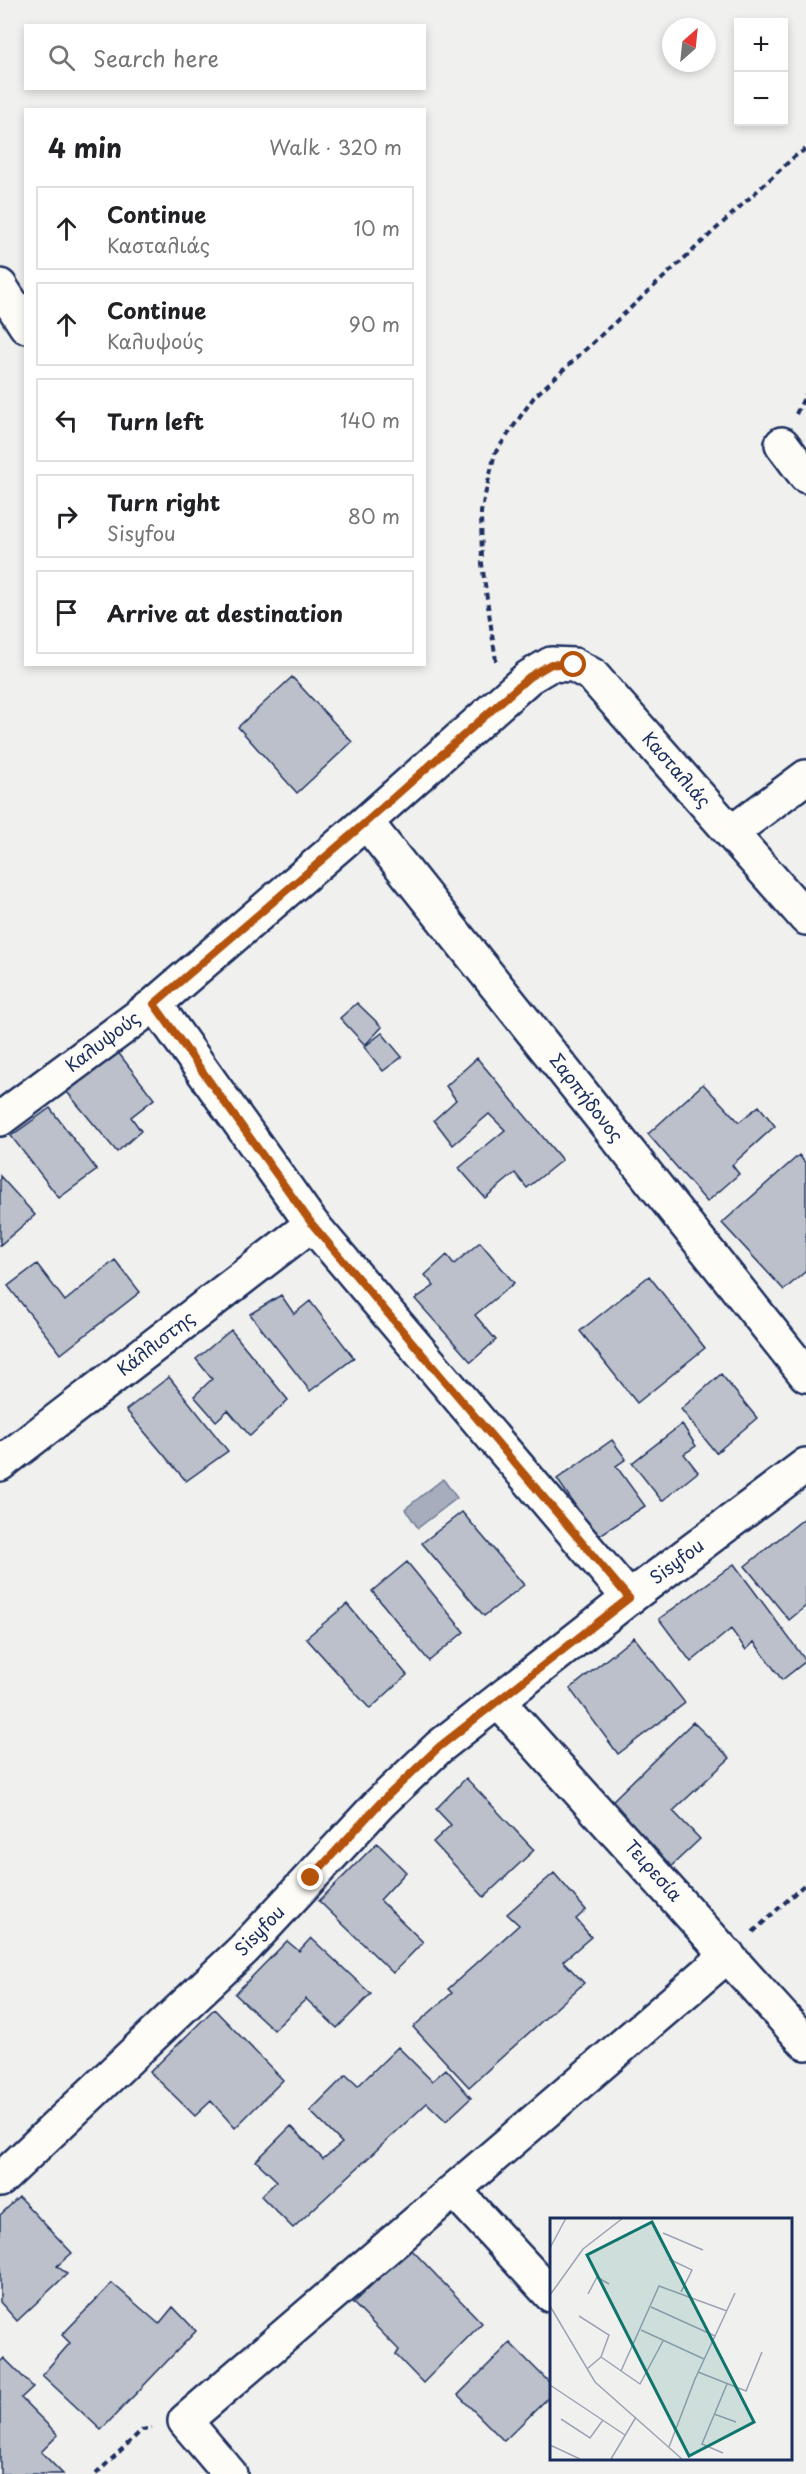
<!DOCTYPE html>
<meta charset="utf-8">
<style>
:root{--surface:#fff;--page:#f2f2f2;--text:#202124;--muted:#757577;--line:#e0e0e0}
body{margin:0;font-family:"Playpen Sans",sans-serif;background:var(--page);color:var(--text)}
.controls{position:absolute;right:18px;top:18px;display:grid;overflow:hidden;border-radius:0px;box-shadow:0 3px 9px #0003}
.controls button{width:54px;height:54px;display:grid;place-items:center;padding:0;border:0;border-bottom:2px solid var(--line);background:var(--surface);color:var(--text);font:30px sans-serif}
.compass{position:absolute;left:662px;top:18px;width:54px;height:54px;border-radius:50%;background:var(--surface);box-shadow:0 3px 9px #0003;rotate:27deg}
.stop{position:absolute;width:18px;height:18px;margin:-14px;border:4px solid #b45309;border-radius:50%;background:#fff}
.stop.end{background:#b45309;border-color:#fff;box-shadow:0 2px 6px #0008}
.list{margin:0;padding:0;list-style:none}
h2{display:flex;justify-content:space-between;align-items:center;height:78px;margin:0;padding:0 24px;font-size:26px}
h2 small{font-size:20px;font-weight:400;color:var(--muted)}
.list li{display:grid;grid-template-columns:39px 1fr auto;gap:18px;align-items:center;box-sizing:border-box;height:84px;margin:0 12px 12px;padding:0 12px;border:2px solid var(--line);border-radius:0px}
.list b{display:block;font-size:22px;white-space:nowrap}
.list p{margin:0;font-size:20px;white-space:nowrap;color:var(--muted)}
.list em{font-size:20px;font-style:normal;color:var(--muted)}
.icon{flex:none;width:33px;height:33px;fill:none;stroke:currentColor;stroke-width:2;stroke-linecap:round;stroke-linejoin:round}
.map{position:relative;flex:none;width:806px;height:2474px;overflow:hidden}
.search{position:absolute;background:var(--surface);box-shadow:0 3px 9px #0003;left:24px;top:24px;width:402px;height:66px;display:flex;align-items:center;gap:15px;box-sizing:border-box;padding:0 21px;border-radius:0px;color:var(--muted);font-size:22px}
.panel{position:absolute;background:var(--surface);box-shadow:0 3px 9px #0003;left:24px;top:108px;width:402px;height:558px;border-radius:0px}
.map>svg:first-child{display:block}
</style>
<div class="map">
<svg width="806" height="2474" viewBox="0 0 806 2474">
<rect width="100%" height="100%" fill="#f0f0ee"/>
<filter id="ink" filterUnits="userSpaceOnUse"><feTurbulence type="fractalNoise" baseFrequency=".0167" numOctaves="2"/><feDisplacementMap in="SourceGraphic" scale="12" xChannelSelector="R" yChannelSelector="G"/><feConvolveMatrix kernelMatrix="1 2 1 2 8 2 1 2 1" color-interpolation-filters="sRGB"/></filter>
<g filter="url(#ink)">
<path fill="#a7adbd" stroke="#6f7b97" stroke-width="1.5" d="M443,1479L457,1498L418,1528L405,1509Z"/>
<path fill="#bbc0ca" stroke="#1b2f5e" stroke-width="1.5" d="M292,677L352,742L297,793L238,727Z
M357,1003L382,1027L365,1045L340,1018Z
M382,1033L402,1057L383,1071L364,1047Z
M117,1051L154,1099L131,1117L141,1131L117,1152L67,1092Z
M477,1058L562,1160L527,1188L515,1173L485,1198L459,1168L505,1130L489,1114L453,1145L434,1120L456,1100L446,1086Z
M703,1084L739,1122L759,1106L775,1126L732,1165L739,1174L707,1202L648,1134Z
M50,1108L97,1170L59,1198L11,1136Z
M799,1155L806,1164V1271L784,1290L722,1223Z
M0,1176L35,1215L0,1245Z
M480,1242L514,1283L475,1315L496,1340L471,1362L415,1299L434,1286L425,1275L447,1255L454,1264Z
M115,1260L140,1292L61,1354L8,1286L37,1264L65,1301Z
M649,1276L705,1348L637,1403L580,1331Z
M281,1295L294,1314L310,1301L354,1358L310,1391L250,1314Z
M231,1330L288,1400L250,1436L228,1410L216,1421L194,1396L212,1379L196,1359Z
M721,1374L757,1418L716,1453L681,1409Z
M169,1377L228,1451L186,1481L126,1410Z
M682,1424L696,1446L684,1454L698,1472L662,1501L632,1463Z
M612,1440L626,1459L616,1466L645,1506L597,1537L557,1479Z
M462,1512L524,1585L484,1616L422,1543Z
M806,1517V1606L789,1620L745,1566Z
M407,1562L464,1632L429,1661L372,1591Z
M734,1564L806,1661L782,1680L754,1642L746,1650L731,1629L691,1662L659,1619Z
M347,1604L407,1675L370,1709L306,1638Z
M634,1637L685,1703L618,1754L570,1689Z
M693,1722L730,1758L673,1811L700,1839L666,1871L605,1808Z
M466,1778L534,1850L484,1897L433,1842L451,1825L436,1809Z
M377,1843L406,1872L380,1900L423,1942L393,1973L319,1901Z
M554,1873L586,1910L576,1919L591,1937L563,1961L584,1983L469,2087L413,2027L452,1993L448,1989L519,1925L507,1914Z
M311,1938L371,1994L337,2028L306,1999L274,2030L235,1994L287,1941L299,1951Z
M214,2009L283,2080L235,2128L211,2101L195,2116L150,2072Z
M398,2047L432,2081L446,2069L471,2098L446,2121L427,2103L293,2228L261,2196L277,2181L256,2161L291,2126L323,2159L342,2143L310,2111L346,2075L358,2086Z
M19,2197L72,2253L57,2266L67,2274L17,2321L0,2302V2215Z
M410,2248L482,2323L423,2383L396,2355L399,2350L353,2303Z
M112,2283L159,2324L173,2307L196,2331L101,2430L42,2375L70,2343L62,2335Z
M510,2343L551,2384V2395L504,2441L458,2395Z
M4,2358L33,2387L21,2398L58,2435L41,2452L63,2474H0V2362Z"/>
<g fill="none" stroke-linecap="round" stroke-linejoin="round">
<defs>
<path id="minor" d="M0,286L26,326
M782,444L806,476
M366,822L806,1375
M731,833L806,777
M155,1004L312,1224L629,1598
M0,1119L155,1004L366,822L529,677L551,664L574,665L592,675L806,918
M0,1464L312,1224
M498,1701L806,2043
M0,2180L244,1949L380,1803L439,1747L629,1598L806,1465
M455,2191L551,2295
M230,2474L185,2421L728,1955"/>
</defs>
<use href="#minor" stroke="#1b2f5e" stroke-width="38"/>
<path stroke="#1b2f5e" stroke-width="4" stroke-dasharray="6 4.5" stroke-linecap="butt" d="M796,414L806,394
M496,661L482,564L481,512L495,453L534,397L794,157L806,149
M753,1932L806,1883
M96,2474L142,2430L152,2428"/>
<use href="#minor" stroke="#fdfcf7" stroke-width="33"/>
</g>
</g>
<g fill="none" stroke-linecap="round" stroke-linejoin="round" filter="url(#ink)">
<path stroke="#b45309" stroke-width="8" d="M311,1878L380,1803L439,1747L629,1598L312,1224L154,1004L366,822L529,677L551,664L574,665"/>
</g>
<g text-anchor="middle" stroke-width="6" stroke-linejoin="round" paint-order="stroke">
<g font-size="18" fill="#1b2f5e" stroke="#fdfcf7">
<text transform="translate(676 770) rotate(49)" y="6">Κασταλιάς</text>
<text transform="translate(103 1042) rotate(-37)" y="6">Καλυψούς</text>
<text transform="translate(586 1098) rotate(52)" y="6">Σαρπήδονος</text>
<text transform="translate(156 1344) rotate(-38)" y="6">Κάλλιστης</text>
<text transform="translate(677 1562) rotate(-37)" y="6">Sisyfou</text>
<text transform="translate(653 1871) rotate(48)" y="6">Τειρεσία</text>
<text transform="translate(260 1931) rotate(-46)" y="6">Sisyfou</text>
</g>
</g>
<g transform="translate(550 2218)">
<rect width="242" height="242" fill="#f0f0ee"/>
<path fill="none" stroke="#9ba3b4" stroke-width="1.5" d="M113,15L153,32M0,30L16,0M119,41L142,52L131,74M38,76L47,59L59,66M0,77L33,31L73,0M0,88L45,164L132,241M101,89L165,118M29,98L59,117L51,139L37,151M91,112L154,141M51,139L90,166L113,123M71,153L109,68L177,93M148,154L196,173L212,134M0,167L75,217M164,196L186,204M11,201L40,220L53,202M0,227L30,241M119,229L145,161L185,75M173,235L152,226L177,166M61,241L86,199"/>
<path fill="#0f766e" fill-opacity="0.15" stroke="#0f766e" stroke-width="3" d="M102,4L204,204L139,238L37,37Z"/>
<rect width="242" height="242" fill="none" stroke="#1b2f5e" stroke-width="3"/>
</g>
</svg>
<div class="controls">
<button>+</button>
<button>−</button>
</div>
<svg class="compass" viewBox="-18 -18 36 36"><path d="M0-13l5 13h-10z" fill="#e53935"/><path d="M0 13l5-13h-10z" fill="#757577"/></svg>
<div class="stop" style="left:574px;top:665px"></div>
<div class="stop end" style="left:311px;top:1878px"></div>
<div class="search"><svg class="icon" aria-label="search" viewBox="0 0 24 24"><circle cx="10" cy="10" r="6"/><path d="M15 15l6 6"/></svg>Search here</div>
<section class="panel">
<h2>4 min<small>Walk · 320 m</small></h2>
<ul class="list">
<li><svg class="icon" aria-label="ahead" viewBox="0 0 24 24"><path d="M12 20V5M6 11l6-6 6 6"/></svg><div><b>Continue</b><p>Κασταλιάς</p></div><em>10 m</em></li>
<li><svg class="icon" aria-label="ahead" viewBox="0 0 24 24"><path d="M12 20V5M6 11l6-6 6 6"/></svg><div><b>Continue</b><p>Καλυψούς</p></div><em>90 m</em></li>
<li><svg class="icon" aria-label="left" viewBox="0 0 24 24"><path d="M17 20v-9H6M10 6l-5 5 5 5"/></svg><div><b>Turn left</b></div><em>140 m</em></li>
<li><svg class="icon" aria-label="right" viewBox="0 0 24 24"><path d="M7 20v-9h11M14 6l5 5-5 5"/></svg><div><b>Turn right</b><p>Sisyfou</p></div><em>80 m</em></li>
<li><svg class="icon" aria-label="arrive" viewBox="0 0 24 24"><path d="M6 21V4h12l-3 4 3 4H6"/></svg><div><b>Arrive at destination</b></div></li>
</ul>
</section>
</div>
